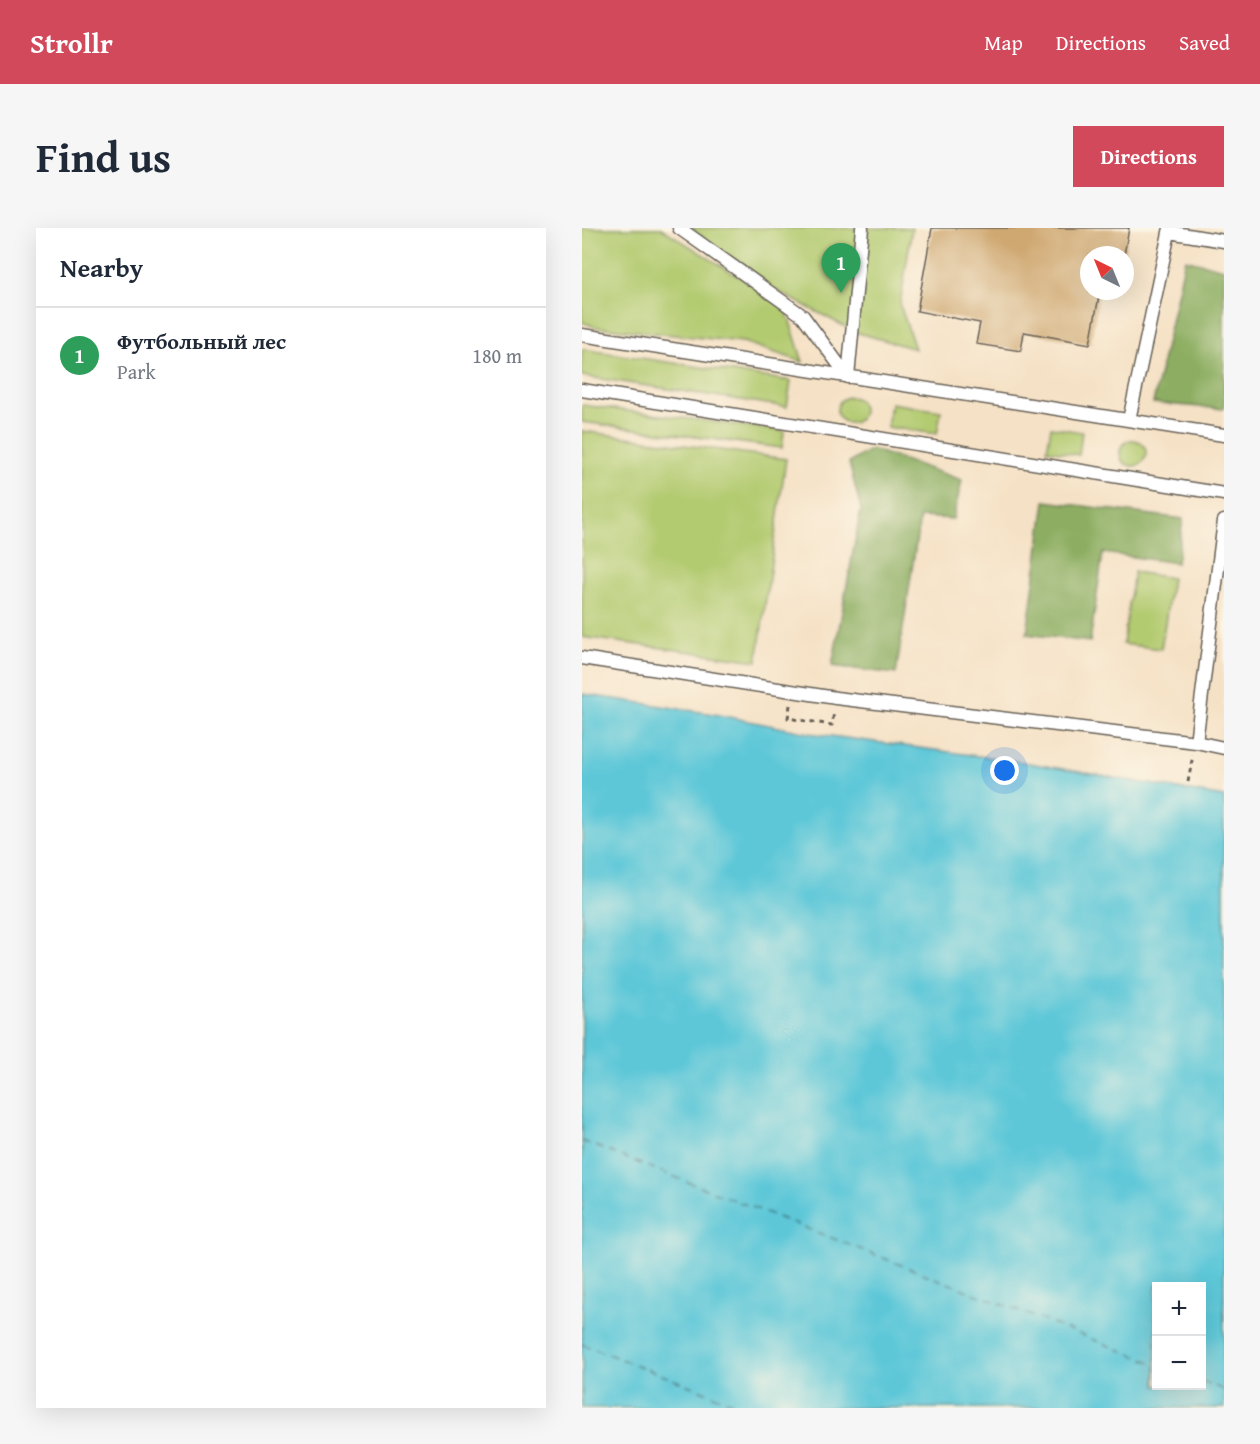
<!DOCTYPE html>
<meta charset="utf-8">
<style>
:root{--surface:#fff;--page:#f6f6f7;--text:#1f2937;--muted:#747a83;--line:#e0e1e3;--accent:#d1495b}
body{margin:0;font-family:"Gentium Book Plus",serif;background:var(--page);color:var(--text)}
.controls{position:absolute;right:18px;bottom:18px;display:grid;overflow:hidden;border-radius:0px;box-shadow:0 6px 24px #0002}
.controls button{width:54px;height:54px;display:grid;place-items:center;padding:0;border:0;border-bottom:2px solid var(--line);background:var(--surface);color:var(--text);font:30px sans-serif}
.compass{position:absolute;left:498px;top:18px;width:54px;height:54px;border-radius:50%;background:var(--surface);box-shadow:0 6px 24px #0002;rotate:317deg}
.you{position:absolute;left:423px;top:543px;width:21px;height:21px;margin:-15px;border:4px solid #fff;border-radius:50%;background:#1a73e8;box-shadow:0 0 0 9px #1a73e833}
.badge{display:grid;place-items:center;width:39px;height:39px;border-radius:50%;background:var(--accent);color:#fff;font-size:20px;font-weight:700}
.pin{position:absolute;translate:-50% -50px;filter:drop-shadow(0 2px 3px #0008)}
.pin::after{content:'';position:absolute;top:32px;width:21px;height:18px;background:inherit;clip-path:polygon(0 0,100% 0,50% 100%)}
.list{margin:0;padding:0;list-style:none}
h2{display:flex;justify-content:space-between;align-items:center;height:78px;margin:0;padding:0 24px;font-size:26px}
h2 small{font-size:20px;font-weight:400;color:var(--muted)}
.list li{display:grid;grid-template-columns:39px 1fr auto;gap:18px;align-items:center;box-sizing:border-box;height:96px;padding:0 24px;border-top:2px solid var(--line)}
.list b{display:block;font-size:22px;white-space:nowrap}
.list p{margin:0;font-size:20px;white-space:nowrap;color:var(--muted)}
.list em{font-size:20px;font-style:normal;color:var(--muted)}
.map{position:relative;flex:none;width:642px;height:1180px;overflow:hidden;border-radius:0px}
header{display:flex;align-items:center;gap:36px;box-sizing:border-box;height:84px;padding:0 30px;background:var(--accent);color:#fff}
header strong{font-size:28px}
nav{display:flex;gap:33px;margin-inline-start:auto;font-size:21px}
.intro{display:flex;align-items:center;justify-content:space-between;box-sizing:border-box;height:144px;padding:0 36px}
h1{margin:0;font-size:42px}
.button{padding:15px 27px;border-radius:0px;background:var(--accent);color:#fff;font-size:21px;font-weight:700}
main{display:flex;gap:36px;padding:0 36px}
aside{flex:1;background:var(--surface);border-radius:0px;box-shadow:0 6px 24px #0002}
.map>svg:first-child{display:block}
</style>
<header>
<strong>Strollr</strong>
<nav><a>Map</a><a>Directions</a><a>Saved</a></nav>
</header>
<div class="intro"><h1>Find us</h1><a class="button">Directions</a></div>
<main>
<aside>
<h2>Nearby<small></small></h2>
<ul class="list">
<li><span class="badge" style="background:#2e9e5b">1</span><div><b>Футбольный лес</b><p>Park</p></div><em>180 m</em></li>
</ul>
</aside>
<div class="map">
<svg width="642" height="1180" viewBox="0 0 642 1180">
<rect width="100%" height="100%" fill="#fcf5e5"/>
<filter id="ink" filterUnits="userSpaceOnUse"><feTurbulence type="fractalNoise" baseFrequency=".0167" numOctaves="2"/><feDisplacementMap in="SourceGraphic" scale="12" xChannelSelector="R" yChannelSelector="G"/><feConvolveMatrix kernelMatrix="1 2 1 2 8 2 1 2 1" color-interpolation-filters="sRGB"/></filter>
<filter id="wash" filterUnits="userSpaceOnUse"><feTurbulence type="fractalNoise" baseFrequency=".008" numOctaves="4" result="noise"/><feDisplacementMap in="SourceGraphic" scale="24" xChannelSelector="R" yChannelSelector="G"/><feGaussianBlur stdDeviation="1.35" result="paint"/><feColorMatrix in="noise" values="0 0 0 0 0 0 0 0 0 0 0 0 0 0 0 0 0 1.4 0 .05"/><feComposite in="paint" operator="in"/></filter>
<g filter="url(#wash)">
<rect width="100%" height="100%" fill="#f5e1c5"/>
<path fill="#b2ca6f" stroke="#677346" stroke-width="1.5" d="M0,0H79L203,78L221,134L161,114L13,99L0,94Z
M109,0H330L318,77L333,121L273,104L176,53Z
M0,121L209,153L205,179L0,148Z
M255 182a13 13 0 1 1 26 0a13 13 0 1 1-26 0Z
M309,175L359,183L355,206L305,199Z
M0,177L202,203L200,220L0,194Z
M469,199L500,204L497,227L465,222Z
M0,203L204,231L175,433L0,409Z
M538 225a13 13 0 1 1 26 0a13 13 0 1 1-26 0Z
M552,344L590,350L579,421L541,416Z"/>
<path fill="#8dae62" stroke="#54653f" stroke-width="1.5" d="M603,31L642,41V181L571,175Z
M289,221L380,252L371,291L338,289L314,446L250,438L279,281L267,235Z
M463,273L601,291L595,335L521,325L508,414L445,406Z"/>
<path fill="#5dc7d8" stroke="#3c727a" stroke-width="1.5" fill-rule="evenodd" d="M0,466L132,486L227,505L441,534L642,569V1180H0ZM574,1058H620V1158H574Z"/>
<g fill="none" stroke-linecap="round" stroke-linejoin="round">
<path stroke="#33585e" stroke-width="1.5" stroke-dasharray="8 6" stroke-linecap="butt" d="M0,913L574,1136
M0,1116L165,1180
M620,1153L642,1162"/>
</g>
<g id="blocks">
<path fill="#cfa771" d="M350,0H547L542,27H507V63H518L508,116L442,104L439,123L394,116L398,95L335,83Z"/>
</g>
</g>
<g filter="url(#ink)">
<use href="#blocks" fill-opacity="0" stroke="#686157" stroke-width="1.5"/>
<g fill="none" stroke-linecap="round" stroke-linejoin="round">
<defs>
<path id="pedestrian" d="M97,0L221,88L266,149L280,0
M587,4L642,13
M0,107L642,207
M0,162L642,266
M547,192L588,0
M0,430L254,470L614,514L642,520
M614,514L642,293"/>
</defs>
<use href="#pedestrian" stroke="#686157" stroke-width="15"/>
<path stroke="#686157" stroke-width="3" stroke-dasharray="4.5 4.5" stroke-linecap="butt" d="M208,477L206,490L250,497L252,484
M606,554L611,527"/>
<use href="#pedestrian" stroke="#fff" stroke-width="12"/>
</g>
</g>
</svg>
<div class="controls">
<button>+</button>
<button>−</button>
</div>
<svg class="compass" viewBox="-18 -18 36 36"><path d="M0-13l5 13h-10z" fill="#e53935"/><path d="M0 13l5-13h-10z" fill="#747a83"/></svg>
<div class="you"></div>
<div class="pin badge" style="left:259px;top:65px;background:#2e9e5b">1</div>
</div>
</main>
